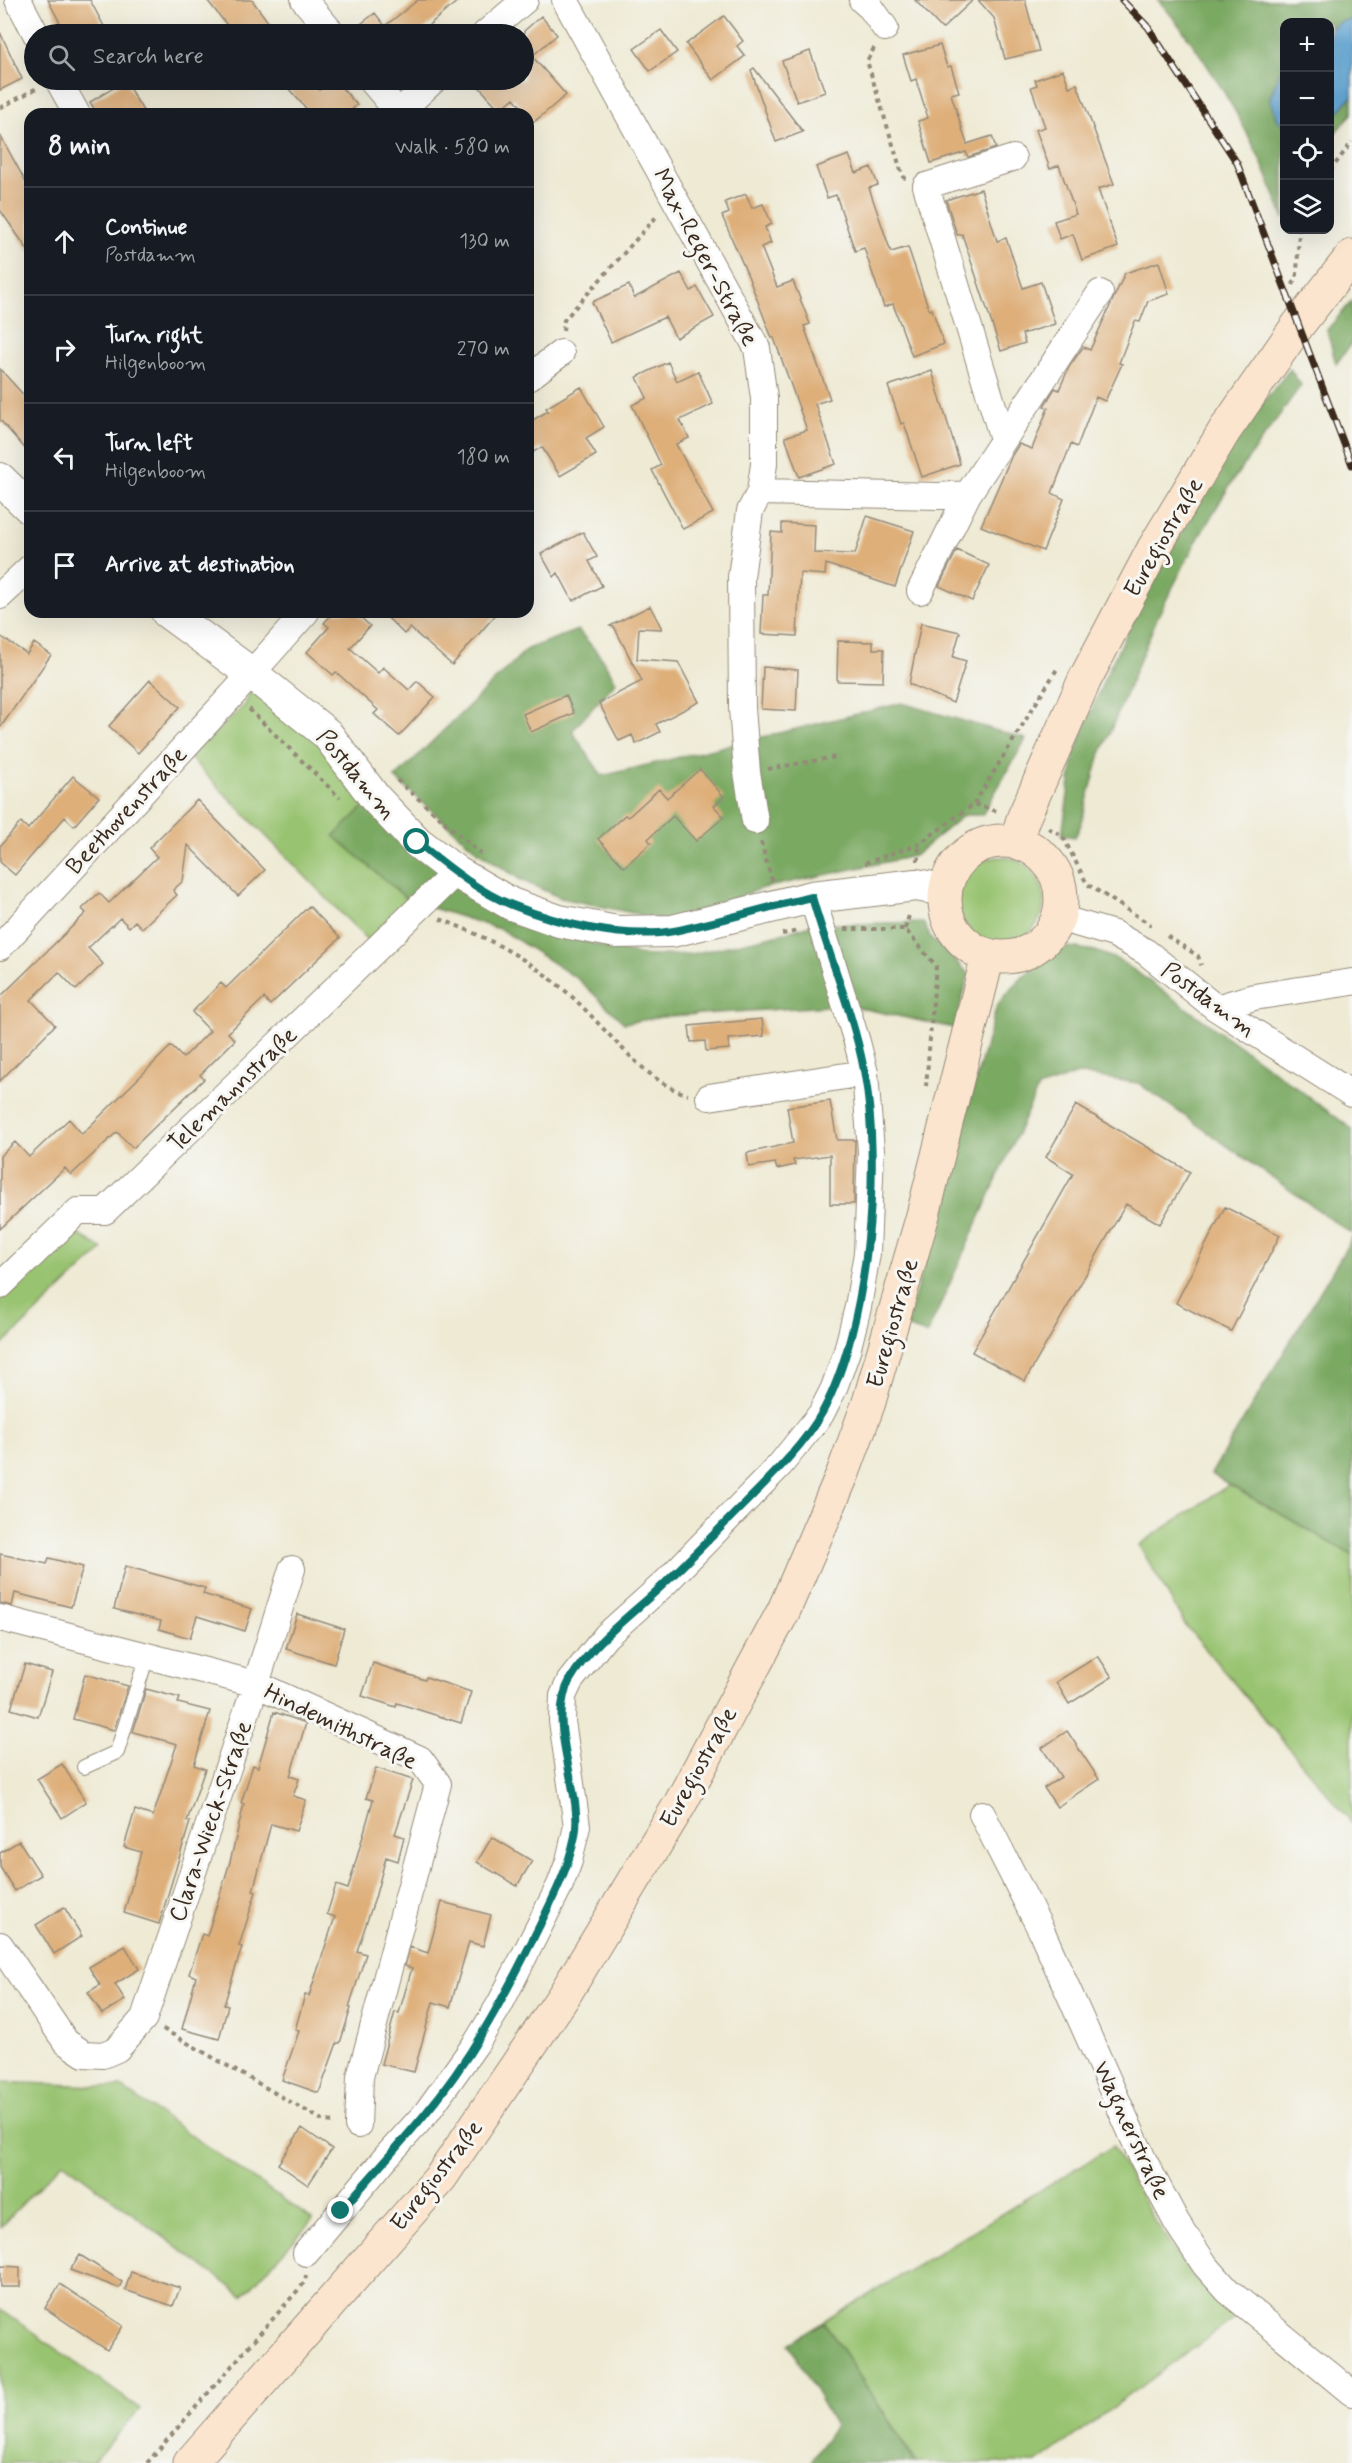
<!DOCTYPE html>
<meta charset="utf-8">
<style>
:root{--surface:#171b24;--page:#20242c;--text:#f1f3f6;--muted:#9ea1a6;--line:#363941}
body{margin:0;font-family:Mynerve,sans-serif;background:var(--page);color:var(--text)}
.controls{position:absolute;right:18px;top:18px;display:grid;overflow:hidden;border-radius:12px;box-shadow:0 6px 24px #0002}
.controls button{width:54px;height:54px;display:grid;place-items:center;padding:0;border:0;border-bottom:2px solid var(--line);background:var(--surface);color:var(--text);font:30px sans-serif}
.stop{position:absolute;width:18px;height:18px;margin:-14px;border:4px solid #0f766e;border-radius:50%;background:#fff}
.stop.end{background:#0f766e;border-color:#fff;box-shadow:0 2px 6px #0008}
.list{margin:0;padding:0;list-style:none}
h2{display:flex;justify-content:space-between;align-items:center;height:78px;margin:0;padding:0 24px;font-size:26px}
h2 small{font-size:20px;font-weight:400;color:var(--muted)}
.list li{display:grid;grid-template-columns:39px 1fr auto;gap:18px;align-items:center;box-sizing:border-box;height:108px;padding:0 24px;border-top:2px solid var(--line)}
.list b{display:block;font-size:22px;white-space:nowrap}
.list p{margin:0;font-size:20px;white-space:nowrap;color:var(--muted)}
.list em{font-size:20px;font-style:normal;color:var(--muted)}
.icon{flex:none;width:33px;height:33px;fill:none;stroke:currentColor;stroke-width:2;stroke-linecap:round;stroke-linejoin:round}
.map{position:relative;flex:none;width:1352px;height:2463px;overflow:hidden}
.search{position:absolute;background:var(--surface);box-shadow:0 6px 24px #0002;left:24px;top:24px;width:510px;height:66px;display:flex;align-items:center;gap:15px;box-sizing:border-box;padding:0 21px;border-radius:33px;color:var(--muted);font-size:22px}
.panel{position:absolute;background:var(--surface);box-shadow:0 6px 24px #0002;left:24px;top:108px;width:510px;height:510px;border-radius:18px}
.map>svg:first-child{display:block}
</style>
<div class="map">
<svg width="1352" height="2463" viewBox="0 0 1352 2463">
<rect width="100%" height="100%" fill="#f6f6f2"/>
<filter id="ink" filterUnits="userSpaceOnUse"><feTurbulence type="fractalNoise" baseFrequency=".0167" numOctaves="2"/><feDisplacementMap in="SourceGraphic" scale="12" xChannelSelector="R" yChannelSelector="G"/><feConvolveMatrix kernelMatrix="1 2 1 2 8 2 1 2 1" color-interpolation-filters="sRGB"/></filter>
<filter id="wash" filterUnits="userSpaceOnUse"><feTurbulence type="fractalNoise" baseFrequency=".008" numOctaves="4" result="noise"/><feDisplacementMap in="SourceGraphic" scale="24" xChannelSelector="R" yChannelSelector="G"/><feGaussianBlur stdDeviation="1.35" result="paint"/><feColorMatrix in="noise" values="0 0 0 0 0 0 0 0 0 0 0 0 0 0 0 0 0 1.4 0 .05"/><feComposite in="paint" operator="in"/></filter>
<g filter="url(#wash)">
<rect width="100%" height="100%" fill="#eeead4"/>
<path fill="#98c370" stroke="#6a7647" stroke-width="1.5" d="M256,677L456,872L377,950L189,757L245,705Z
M958 900a43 43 0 1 1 86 0a43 43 0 1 1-86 0Z
M57,1231L78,1234L103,1249L0,1347V1286Z
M1229,1485L1352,1555V1823L1186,1626L1139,1545Z
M0,2082L121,2087L313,2220L243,2296L63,2162L0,2227Z
M1113,2146L1154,2220L1190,2273L1235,2318L1037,2463H917L824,2322Z
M0,2309L140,2409L92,2463H0Z"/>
<path fill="#7aa962" stroke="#5a6a40" stroke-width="1.5" d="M1158,0H1352V19L1340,22L1330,29V22H1284V67L1279,74L1278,120L1284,125V219C1275,196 1267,173 1256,151C1232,102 1194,40 1158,0Z
M1352,96V114L1330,138V121Z
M1352,301V343L1336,364L1327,330Z
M1290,369L1301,385L1233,480L1196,542L1158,616L1098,761L1080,827L1075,837L1062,835L1074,755L1105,677L1139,608L1236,436Z
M578,630L601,657L616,682L572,731L602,776L902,703L1026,739L982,815H964L914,856L763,888L671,921L561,898L521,880L477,851L395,778L527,649Z
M377,794L554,932L608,948L648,956L692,954L781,934L810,925L923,922L931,938L969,974L954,1028L846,1005L669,1016L624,1023L578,979L502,930L408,900L334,836Z
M1069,947L1095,951L1121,961L1263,1063L1352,1129V1234L1138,1083L1078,1074L1038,1088L927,1334L906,1327L997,1005C1018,980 1039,959 1069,947Z
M1352,1238V1555L1211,1474Z
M824,2322L914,2460L917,2463H810L835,2426L789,2344Z"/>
<path fill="#5ea4d4" stroke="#4c6779" stroke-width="1.5" d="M1352,19V96L1330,121V29L1340,22Z
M1284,67V125L1278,120L1270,98L1279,74Z"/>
<g id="blocks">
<path fill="#deaf79" d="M48,0H90L108,34H66Z
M207,0H252L277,34H234Z
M418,0H459L418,34H348L375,13L385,26Z
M915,0H973L942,29Z
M978,0H1025L1039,51L1005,59L994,18Z
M541,16L557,35L532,56L566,95L534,122L514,98L500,110L473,80H524V31Z
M724,16L743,41L737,46L745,56L713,80L686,44Z
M661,30L677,52L650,71L634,49Z
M0,32L22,79L0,90Z
M940,45L947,67L951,66L959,92L951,94L967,144L992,136L996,148L968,157L966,152L931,163L918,121L928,118L916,79L911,81L903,55Z
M810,51L825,92L797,102L782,61Z
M754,68L803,132L776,142L751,70Z
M1063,70L1069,87L1077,84L1114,184L1098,189L1118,247L1082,260L1073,234L1060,239L1054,221L1076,214L1059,165L1050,169L1036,130L1045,127L1031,87L1037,85L1035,80Z
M281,80H311L320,90L332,80H335L357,105L347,114H311Z
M125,81L145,114H97L90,102Z
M0,135L30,190V253L0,210Z
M849,155L856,173L871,167L878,185L869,188L891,252L908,247L929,310L932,309L944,344L912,356L893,304L884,307L864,248L855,251L836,195L827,198L816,167Z
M981,189L997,241L1006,238L1023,288L1041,282L1055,324L1022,334L1025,343L1001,351L962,234L957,235L946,200Z
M746,194L752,208L763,204L772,224L765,227L771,243L761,247L777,287L793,281L810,324L804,326L830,399L815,404L836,464L799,477L785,437L807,430L774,338H772L748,276L722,216L729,213L725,202Z
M1159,262L1169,294L1148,301L1140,322L1135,321L1119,363L1122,364L1105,401L1096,397L1077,447L1071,444L1052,493L1064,499L1043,551L981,526L1012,455L1019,444L1032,449L1048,408L1044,406L1055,388L1059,390L1069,367L1083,347L1090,350L1125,273Z
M681,273L691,291L697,287L714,317L676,338L665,317L611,342L592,302L629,285L634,298Z
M668,362L677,381L698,371L713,404L680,420L689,438L676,444L713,513L683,529L652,470L661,465L632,405L647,398L637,377Z
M0,369L30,402V454L0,420Z
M932,371L960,464L922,477L904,423L901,424L888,386Z
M581,387L604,427L586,438L596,455L560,476L542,447L528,455V423L548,411L546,408Z
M867,516L914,531L895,587L826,564L825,575L800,573L797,636L761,634L763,595H768L771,532L782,533V523L815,525L814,553L855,554Z
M583,532L597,557L589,561L602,586L573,601L558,573L554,577L541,554Z
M957,550L989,565L972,601L939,586Z
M650,606L662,629L639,628L637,659L678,662L699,702L656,724L660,732L636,744L632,735L619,741L599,703L642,681L614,627L610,626Z
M334,612H355L370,626L350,648L378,673L383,667L409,690L417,681L435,697L399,736L374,714L378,710L336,672L333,675L307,652L329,627L324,623Z
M382,612H498L452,665L410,628L404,634Z
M921,623L960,632L953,657L966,661L953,703L909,684Z
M0,636L27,654L34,643L51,655L0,728Z
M838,641L873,642V649H884L883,682L837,681Z
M763,667L798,670L796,711L761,709Z
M150,680L180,707L138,753L109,726Z
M566,695L574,713L531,732L523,714Z
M700,769L724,797L714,806L724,817L696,841L673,816L648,839L651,843L624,867L598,839L625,815L628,817L659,789L667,798Z
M73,776L99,797L74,826L65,817L15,875L0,862V846L21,822L28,829Z
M197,800L265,870L238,896L188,845L183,881L173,890L177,895L142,928L135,921L129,927L120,918L88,948L103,964L76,990L59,972L31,1000L55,1025L0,1081V997L86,913L82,909L99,893L109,903L157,857L149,848Z
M309,906L340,938L270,1005L264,998L228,1033L235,1040L200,1075L204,1079L133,1148L117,1132L71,1175L65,1168L0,1229V1156L15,1142L29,1157L69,1119L82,1134L171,1046L183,1058L210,1031L192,1012L221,983L226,988Z
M762,1019L764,1036L728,1039L729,1049L706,1051L705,1041L691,1042L689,1026Z
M830,1101L837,1140H855L854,1204H830V1155L793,1160L795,1165L777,1169L775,1163L749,1167L747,1153L793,1143L787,1107Z
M1076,1105L1190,1172L1160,1224L1126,1204L1025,1381L972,1352L1073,1174L1046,1157Z
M1225,1207L1280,1235L1231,1331L1176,1303Z
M0,1554L47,1564L49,1558L83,1567L71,1607L15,1593L12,1606L0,1603Z
M125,1566L205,1588L203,1594L252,1609L245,1631L197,1616L190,1638L159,1629L161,1621L114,1609Z
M297,1614L344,1629L334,1664L286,1649Z
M1098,1656L1112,1677L1069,1704L1056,1682Z
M373,1663L425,1680L426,1677L471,1692L461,1723L397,1703L396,1707L362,1696Z
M25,1664L52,1672L38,1717L11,1709Z
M85,1674L128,1686L114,1730L73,1719Z
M146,1689L180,1698L178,1703L210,1711L194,1765L205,1769L187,1821L190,1822L159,1924L124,1913L141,1852L124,1847L135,1810L153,1816L177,1744L133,1732Z
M274,1712L306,1723L290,1776L299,1779L293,1796L306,1800L296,1831L271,1824L253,1891L256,1892L239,1946L242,1947L224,2005L228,2006L219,2039L182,2029L196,1977L189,1974L202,1934L207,1936L230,1862L244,1804L241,1803L253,1765L258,1767Z
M1067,1731L1099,1779L1057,1807L1044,1788L1061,1777L1042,1748Z
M62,1764L86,1802L62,1818L37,1779Z
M376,1768L413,1780L395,1834L404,1837L398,1861L386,1857L375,1898L357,1951L366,1954L349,2007L351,2008L340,2043H337L319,2093L282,2080L299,2031L295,2030L305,1995L309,1996L335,1917L327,1914L336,1885L348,1889L373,1800L366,1798Z
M492,1837L532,1861L517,1886L477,1862Z
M19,1841L41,1875L15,1891L0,1867V1853Z
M442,1902L491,1915L483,1946L469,1942L450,2007L433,2002L414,2072L381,2064L395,2012L399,2013L412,1968L405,1966L410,1947L428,1953Z
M64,1907L82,1936L54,1954L36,1925Z
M125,1946L139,1969L115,1984L125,2000L102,2014L88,1992L100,1985L89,1967Z
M302,2128L332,2149L308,2185L278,2164Z
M80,2255L122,2282L119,2288L70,2270Z
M0,2266L20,2267V2287H0Z
M131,2272L180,2288L173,2306L125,2290Z
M60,2284L123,2326L107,2350L45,2308Z"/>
</g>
</g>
<g filter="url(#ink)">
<use href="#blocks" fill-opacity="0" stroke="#948a79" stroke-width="1.5"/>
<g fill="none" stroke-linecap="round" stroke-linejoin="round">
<defs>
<path id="service" d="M84,1767L117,1752L147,1656"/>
<path id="minor" d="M18,0L36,34
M304,0L333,34
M565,0L757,348L764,398V464L760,492L750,511L741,577L742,708L747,772L755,821
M862,0L871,8L885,28
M485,34L525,0
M58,80L77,114
M371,80L398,112
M397,114L434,80
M528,378L561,353
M1003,439L926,186L1013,158
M760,492L939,496L968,494
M920,591L968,494L1100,293
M0,596L30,568
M1059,918L1114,934L1146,952L1216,1008L1352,1094
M0,947L235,692L306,612
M1216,1008L1254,997L1352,982
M709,1097L865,1073L857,1042L812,897
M0,1286L78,1211H105L456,872
M0,1618L256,1684L420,1759L438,1784L360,2077L358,2125
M982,1814L1041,1930L1143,2159L1177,2223L1205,2265L1228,2291L1352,2393
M0,1945L66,2042L84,2054L103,2055L117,2049L144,2018L256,1684L292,1569
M306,2253L387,2156L427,2112L477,2042L500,2004L560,1885L569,1861L577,1826L562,1721L563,1696L570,1681L606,1636L666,1582L780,1465L821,1414L834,1388L847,1351L858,1307L867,1253L871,1151L865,1073"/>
<path id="tertiary" d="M0,479L30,508
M167,612L256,677L327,734L375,798L417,842L456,872L511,904L559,921L617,932L672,931L812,897L916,885L944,890"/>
<path id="secondary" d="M945 899a58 58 0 1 1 116 0a58 58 0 1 1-116 0Z
M1016,842L1023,819L1085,679L1154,548L1225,430L1298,325L1352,256
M190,2463L441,2177L563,1997L680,1804L784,1610L843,1473L869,1402L923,1215L988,956"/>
</defs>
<use href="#service" stroke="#948a79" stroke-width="16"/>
<use href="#minor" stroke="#948a79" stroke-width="28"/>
<use href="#tertiary" stroke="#948a79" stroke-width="34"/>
<use href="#secondary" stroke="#948a79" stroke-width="35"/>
<path stroke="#948a79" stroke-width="4" stroke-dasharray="4.5 4.5" stroke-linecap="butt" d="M874,48L867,61L903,177L906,178
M0,108L37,88
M1330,171L1352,142
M1293,285L1297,274L1299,230
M563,331L564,320L658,215
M249,709L340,798
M768,769L836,757
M397,780L481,854
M974,804L1057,669
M1048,828L1062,835L1087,884L1151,925
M761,842L772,881
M918,861L919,844
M865,863L919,844L974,804L999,812
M440,919C485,936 527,958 563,989C597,1016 646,1086 688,1094
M845,929H905L936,966L926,1086
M905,929L910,912
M782,934L799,931
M1167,936L1198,956L1201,965
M163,2029L324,2121L335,2122
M147,2463L305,2282L306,2275"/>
<use href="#service" stroke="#fff" stroke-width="14"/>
<use href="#minor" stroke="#fff" stroke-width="26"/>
<use href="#tertiary" stroke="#fff" stroke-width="32"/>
<use href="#secondary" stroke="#fbe5cf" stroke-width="33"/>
<defs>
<path id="rail" d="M1122,0L1148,27L1237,163L1352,465"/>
</defs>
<use href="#rail" stroke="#3b2a1e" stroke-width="7"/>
<use href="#rail" stroke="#f6f6f2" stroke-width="4.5" stroke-dasharray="14" stroke-linecap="butt"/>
</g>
</g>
<g fill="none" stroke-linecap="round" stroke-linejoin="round" filter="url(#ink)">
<path stroke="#0f766e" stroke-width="8" d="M341,2211C369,2178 398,2147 425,2114C469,2062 502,2001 532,1941C549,1906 567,1874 575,1836C584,1792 545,1723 570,1680C593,1641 633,1614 665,1583C692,1557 718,1530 745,1503C772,1476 804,1445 823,1411C869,1325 882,1165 864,1070C853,1012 828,954 812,897C766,907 720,922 674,931C624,940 559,924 512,905C477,891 446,865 417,842"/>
</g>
<g text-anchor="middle" stroke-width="6" stroke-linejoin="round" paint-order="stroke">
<g font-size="24" fill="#3b2a1e" stroke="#f6f6f2">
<text transform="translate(706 257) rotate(62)" y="8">Max-Reger-Straße</text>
<text transform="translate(1163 537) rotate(-60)" y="8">Euregiostraße</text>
<text transform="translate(357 774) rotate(50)" y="8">Postdamm</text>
<text transform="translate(126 810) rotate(-47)" y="8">Beethovenstraße</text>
<text transform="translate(1209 999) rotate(36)" y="8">Postdamm</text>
<text transform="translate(232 1089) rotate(-44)" y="8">Telemannstraße</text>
<text transform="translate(892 1323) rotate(-74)" y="8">Euregiostraße</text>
<text transform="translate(341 1726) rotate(26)" y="8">Hindemithstraße</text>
<text transform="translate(698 1767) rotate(-61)" y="8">Euregiostraße</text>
<text transform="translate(210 1821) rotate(-71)" y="8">Clara-Wieck-Straße</text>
<text transform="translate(1132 2130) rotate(65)" y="8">Wagnerstraße</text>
<text transform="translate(436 2175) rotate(-52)" y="8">Euregiostraße</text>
</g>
</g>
</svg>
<div class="controls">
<button>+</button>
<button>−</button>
<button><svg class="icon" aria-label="locate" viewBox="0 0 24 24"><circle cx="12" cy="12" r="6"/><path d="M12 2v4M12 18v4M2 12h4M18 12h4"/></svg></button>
<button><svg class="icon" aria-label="layers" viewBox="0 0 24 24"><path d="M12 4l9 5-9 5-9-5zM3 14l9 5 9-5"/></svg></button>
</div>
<div class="stop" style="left:417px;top:842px"></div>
<div class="stop end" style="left:341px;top:2211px"></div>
<div class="search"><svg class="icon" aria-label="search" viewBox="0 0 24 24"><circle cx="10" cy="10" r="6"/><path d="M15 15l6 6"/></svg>Search here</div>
<section class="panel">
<h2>8 min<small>Walk · 580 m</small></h2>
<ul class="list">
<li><svg class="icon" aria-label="ahead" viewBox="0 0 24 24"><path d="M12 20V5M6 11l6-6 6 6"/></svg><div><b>Continue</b><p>Postdamm</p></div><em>130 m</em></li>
<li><svg class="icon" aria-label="right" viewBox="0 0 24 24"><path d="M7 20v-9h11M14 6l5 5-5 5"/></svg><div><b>Turn right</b><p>Hilgenboom</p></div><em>270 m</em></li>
<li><svg class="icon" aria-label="left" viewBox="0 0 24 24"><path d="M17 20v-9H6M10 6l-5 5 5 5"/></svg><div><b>Turn left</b><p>Hilgenboom</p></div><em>180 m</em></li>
<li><svg class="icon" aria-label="arrive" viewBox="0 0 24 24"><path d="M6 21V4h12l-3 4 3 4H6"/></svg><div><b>Arrive at destination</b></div></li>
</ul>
</section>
</div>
